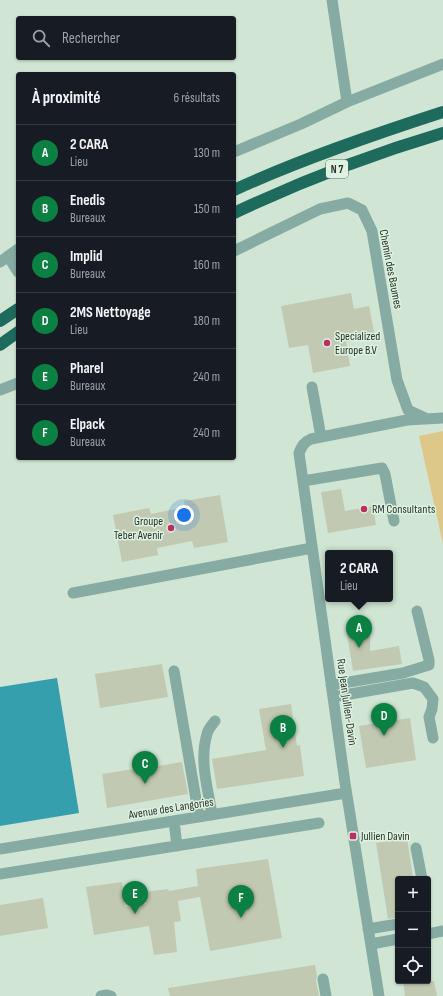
<!DOCTYPE html>
<html lang="fr">
<meta charset="utf-8">
<style>
:root{--surface:#171b24;--page:#20242c;--text:#f1f3f6;--muted:#9ea1a6;--line:#363941;--accent:#0b8043}
body{margin:0;font-family:"Sofia Sans Condensed",sans-serif;background:var(--page);color:var(--text)}
.controls{position:absolute;right:12px;bottom:12px;display:grid;overflow:hidden;border-radius:4px;box-shadow:0 1px 3px #0004}
.controls button{width:36px;height:36px;display:grid;place-items:center;padding:0;border:0;border-bottom:1px solid var(--line);background:var(--surface);color:var(--text);font:20px sans-serif}
.you{position:absolute;left:184px;top:515px;width:14px;height:14px;margin:-10px;border:3px solid #fff;border-radius:50%;background:#1a73e8;box-shadow:0 0 0 6px #1a73e833}
.badge{display:grid;place-items:center;width:26px;height:26px;border-radius:50%;background:var(--accent);color:#fff;font-size:13px;font-weight:700}
.pin{position:absolute;translate:-50% -33px;filter:drop-shadow(0 1px 2px #0008)}
.pin::after{content:'';position:absolute;top:21px;width:14px;height:12px;background:inherit;clip-path:polygon(0 0,100% 0,50% 100%)}
.popup{position:absolute;left:325px;top:550px;width:68px;height:52px;box-sizing:border-box;display:grid;place-content:center;border-radius:4px;background:var(--surface);filter:drop-shadow(0 1px 3px #0005);font-size:13px;white-space:nowrap;color:var(--muted)}
.popup b{font-size:15px;color:var(--text)}
.popup::after{content:'';position:absolute;left:50%;top:100%;margin-left:-8px;border:8px solid transparent;border-top-color:var(--surface)}
.list{margin:0;padding:0;list-style:none}
h2{display:flex;justify-content:space-between;align-items:center;height:52px;margin:0;padding:0 16px;font-size:17px}
h2 small{font-size:13px;font-weight:400;color:var(--muted)}
.list li{display:grid;grid-template-columns:26px 1fr auto;gap:12px;align-items:center;box-sizing:border-box;height:56px;padding:0 16px;border-top:1px solid var(--line)}
.list b{display:block;font-size:15px;white-space:nowrap}
.list p{margin:0;font-size:13px;white-space:nowrap;color:var(--muted)}
.list em{font-size:13px;font-style:normal;color:var(--muted)}
.icon{flex:none;width:22px;height:22px;fill:none;stroke:currentColor;stroke-width:2;stroke-linecap:round;stroke-linejoin:round}
.map{position:relative;flex:none;width:443px;height:996px;overflow:hidden}
.search{position:absolute;background:var(--surface);box-shadow:0 1px 3px #0004;left:16px;top:16px;width:220px;height:44px;display:flex;align-items:center;gap:10px;box-sizing:border-box;padding:0 14px;border-radius:4px;color:var(--muted);font-size:15px}
.panel{position:absolute;background:var(--surface);box-shadow:0 1px 3px #0004;left:16px;top:72px;width:220px;height:388px;border-radius:4px}
.map>svg:first-child{display:block}
</style>
<div class="map">
<svg width="443" height="996" viewBox="0 0 443 996">
<rect width="100%" height="100%" fill="#d0e5d3"/>
<path fill="#ddc88a" d="M443,431V544L419,436Z"/>
<path fill="#359fad" d="M57,678L79,813L0,826V687Z"/>
<path fill="#c2c9b2" d="M351,293L354,309L369,306L375,337L346,342L350,366L313,373L308,345L289,348L281,306Z
M341,489L345,511L373,506L376,525L328,533L321,492Z
M220,495L228,542L194,548L192,541L157,548L158,555L122,562L113,515L149,508L151,514L185,507L184,501Z
M362,625L368,630L370,635V651L399,646L402,664L353,671L346,627Z
M162,664L168,697L100,708L95,674Z
M291,704L297,746L300,745L304,776L217,789L212,759L266,750L259,709Z
M410,718L416,760L366,768L359,726Z
M182,762L188,794L107,808L102,774L146,767V768Z
M407,838L413,877H408L409,879H398V917L388,919L376,843Z
M268,859L282,938L210,951L200,897L178,901L181,921L174,922L177,952L154,955L149,926L94,935L86,887L122,882L125,907L146,904L144,892L168,889L169,891L198,886L196,869Z
M43,898L48,928L0,936V905Z
M315,965L317,976L316,980L319,996H170L168,988Z
M403,981H434L437,996H405Z"/>
<g fill="none" stroke-linecap="round" stroke-linejoin="round">
<path stroke="#85aba2" stroke-width="11" d="M332,0L347,102
M234,152L301,124L347,102L443,64
M234,251L320,209L348,203L362,210L372,231L397,380L408,410L425,418
M8,256L18,272
M0,262L18,249
M312,387L321,437
M0,390L18,383
M303,481L382,468L385,474L394,521
M73,593L312,548
M174,671L199,817
M331,685L403,673L429,665V660L417,611
M333,697L413,683L424,687L433,699L432,709L429,717L433,738
M212,815C208,788 199,761 207,734C208,729 212,725 215,721
M174,821L177,846
M416,848L422,879
M0,849L346,793
M0,874L319,823
M368,929L398,924
M428,934L443,931
M371,944L398,939
M323,979L326,996
M101,996L107,995L111,996
M379,996L345,783L299,453C302,446 304,442 311,439L407,420L443,418"/>
<path stroke="#1e6b5e" stroke-width="12" d="M234,190C302,159 372,135 443,112
M234,213C302,181 372,154 443,133
M0,321L18,309
M0,345L18,332"/>
</g>
<g fill="#bc2e5f" stroke="#ddf2e0" stroke-width="1.5">
<circle cx="327" cy="343" r="4"/>
<circle cx="364" cy="509" r="4"/>
<circle cx="171" cy="528" r="4"/>
<rect x="349" y="832" width="8" height="8" rx="2"/>
</g>
<g text-anchor="middle" stroke-width="3" stroke-linejoin="round" paint-order="stroke">
<rect fill="#ddf2e0" stroke="#616d63" stroke-width="1" x="326" y="160" width="22" height="18" rx="3"/>
<g font-size="11" font-weight="bold" fill="#2c342d">
<text x="337" y="173">N 7</text>
</g>
<g font-size="12" fill="#2c342d" stroke="#ddf2e0">
<text transform="translate(391 269) rotate(79)" y="4">Chemin des Baumes</text>
<text transform="translate(347 702) rotate(82)" y="4">Rue Jean Jullien-Davin</text>
<text transform="translate(171 808) rotate(-9)" y="4">Avenue des Langories</text>
</g>
<g font-size="12" fill="#2c342d" stroke="#ddf2e0" text-anchor="start">
<text x="335" y="340">Specialized<tspan x="335" dy="14">Europe B.V</tspan></text>
<text x="372" y="513">RM Consultants</text>
<text x="163" y="525" text-anchor="end">Groupe<tspan x="163" dy="14">Teber Avenir</tspan></text>
<text x="361" y="840">Jullien Davin</text>
</g>
</g>
</svg>
<div class="controls">
<button>+</button>
<button>−</button>
<button><svg class="icon" aria-label="locate" viewBox="0 0 24 24"><circle cx="12" cy="12" r="6"/><path d="M12 2v4M12 18v4M2 12h4M18 12h4"/></svg></button>
</div>
<div class="you"></div>
<div class="pin badge" style="left:359px;top:648px">A</div>
<div class="popup"><b>2 CARA</b>Lieu</div>
<div class="pin badge" style="left:283px;top:748px">B</div>
<div class="pin badge" style="left:145px;top:784px">C</div>
<div class="pin badge" style="left:384px;top:736px">D</div>
<div class="pin badge" style="left:135px;top:914px">E</div>
<div class="pin badge" style="left:241px;top:918px">F</div>
<div class="search"><svg class="icon" aria-label="search" viewBox="0 0 24 24"><circle cx="10" cy="10" r="6"/><path d="M15 15l6 6"/></svg>Rechercher</div>
<section class="panel">
<h2>À proximité<small>6 résultats</small></h2>
<ul class="list">
<li><span class="badge">A</span><div><b>2 CARA</b><p>Lieu</p></div><em>130 m</em></li>
<li><span class="badge">B</span><div><b>Enedis</b><p>Bureaux</p></div><em>150 m</em></li>
<li><span class="badge">C</span><div><b>Implid</b><p>Bureaux</p></div><em>160 m</em></li>
<li><span class="badge">D</span><div><b>2MS Nettoyage</b><p>Lieu</p></div><em>180 m</em></li>
<li><span class="badge">E</span><div><b>Pharel</b><p>Bureaux</p></div><em>240 m</em></li>
<li><span class="badge">F</span><div><b>Elpack</b><p>Bureaux</p></div><em>240 m</em></li>
</ul>
</section>
</div>
